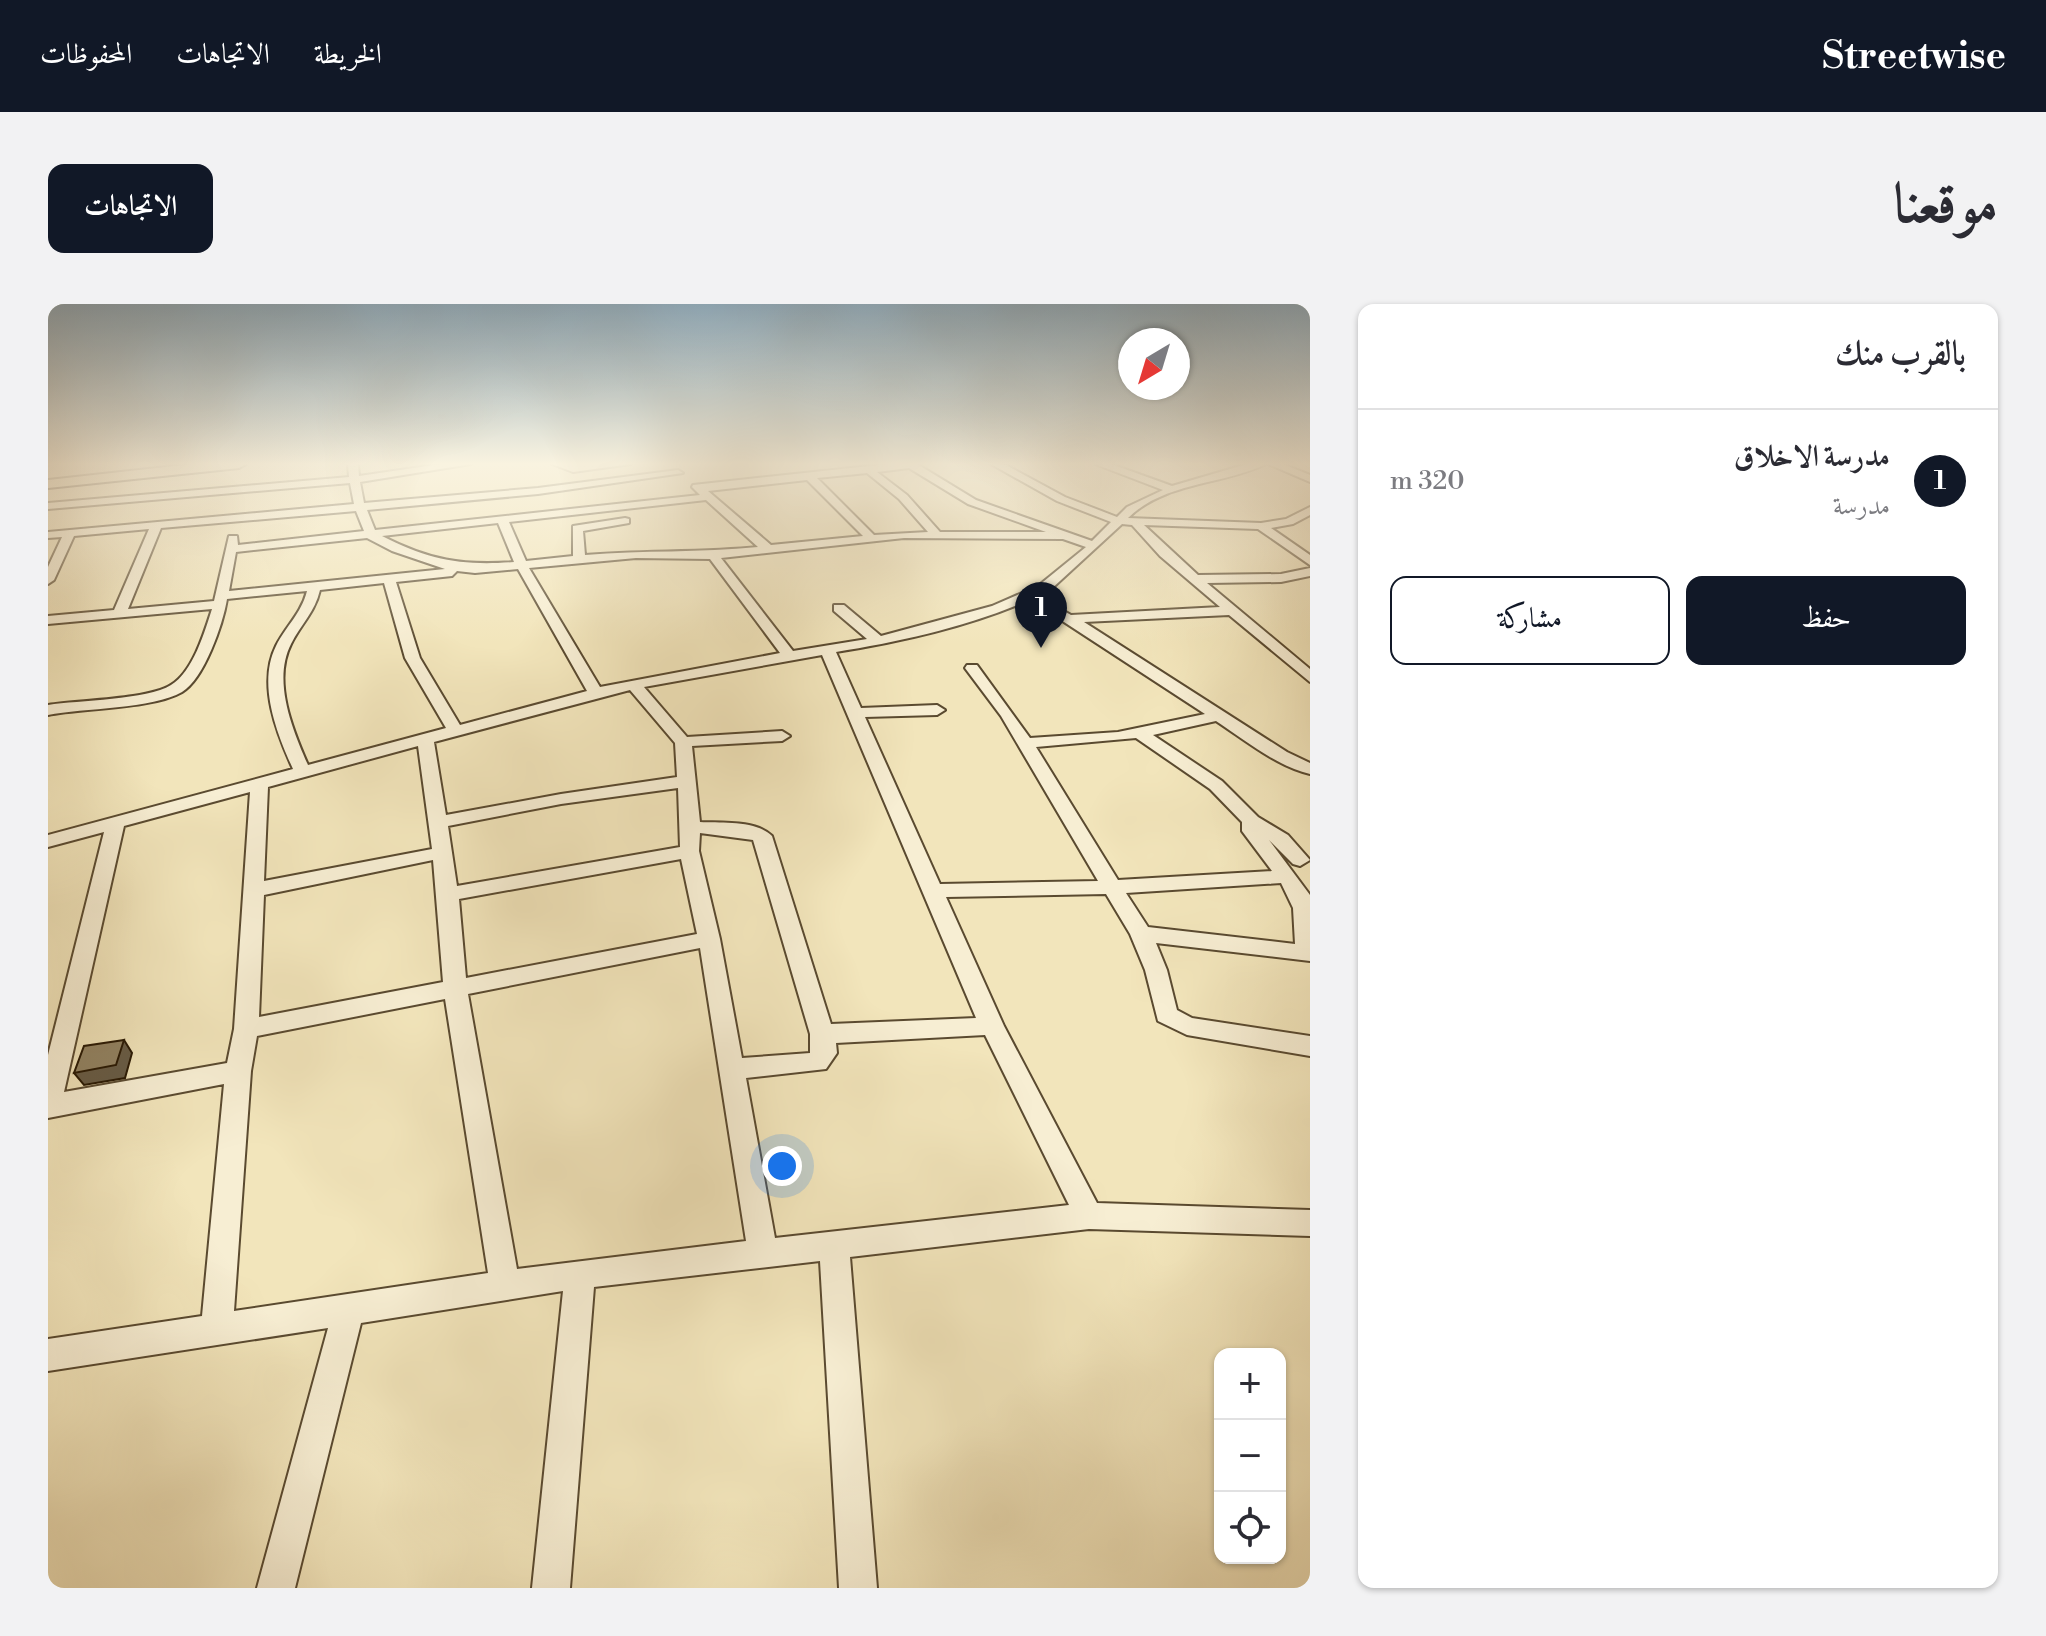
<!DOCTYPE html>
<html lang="ar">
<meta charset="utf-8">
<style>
:root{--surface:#fff;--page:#f2f2f3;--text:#2b2b33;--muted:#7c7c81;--line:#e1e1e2;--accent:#111827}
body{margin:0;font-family:"Libre Bodoni",Amiri,serif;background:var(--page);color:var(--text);direction:rtl}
.controls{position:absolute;right:24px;bottom:24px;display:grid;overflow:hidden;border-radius:16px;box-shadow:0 2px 6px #0004}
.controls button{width:72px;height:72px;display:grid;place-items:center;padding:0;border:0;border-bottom:2px solid var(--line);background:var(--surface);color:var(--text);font:40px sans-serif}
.compass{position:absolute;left:1070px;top:24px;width:72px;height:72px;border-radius:50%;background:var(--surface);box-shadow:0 2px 6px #0004;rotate:218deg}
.you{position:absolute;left:734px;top:862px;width:28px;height:28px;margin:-20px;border:6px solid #fff;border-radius:50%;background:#1a73e8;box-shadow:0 0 0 12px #1a73e833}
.badge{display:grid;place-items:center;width:52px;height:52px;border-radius:50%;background:var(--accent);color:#fff;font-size:26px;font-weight:700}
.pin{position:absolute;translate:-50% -66px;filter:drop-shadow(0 2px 4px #0008)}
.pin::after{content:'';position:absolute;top:42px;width:28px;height:24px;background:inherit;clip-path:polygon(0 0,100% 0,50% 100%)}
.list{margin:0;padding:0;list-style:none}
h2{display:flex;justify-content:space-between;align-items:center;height:104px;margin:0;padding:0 32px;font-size:34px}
h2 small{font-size:26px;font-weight:400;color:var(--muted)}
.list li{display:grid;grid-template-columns:52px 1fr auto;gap:24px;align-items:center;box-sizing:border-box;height:144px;padding:0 32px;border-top:2px solid var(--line)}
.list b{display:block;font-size:30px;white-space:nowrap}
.list p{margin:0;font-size:26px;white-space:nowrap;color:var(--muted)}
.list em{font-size:26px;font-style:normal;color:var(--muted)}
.actions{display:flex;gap:16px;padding:24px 32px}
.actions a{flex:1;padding:18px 0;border:2px solid var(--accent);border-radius:16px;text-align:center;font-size:28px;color:var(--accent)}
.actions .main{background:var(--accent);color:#fff}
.icon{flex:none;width:44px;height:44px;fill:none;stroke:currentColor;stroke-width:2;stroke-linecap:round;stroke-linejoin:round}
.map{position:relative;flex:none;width:1262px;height:1284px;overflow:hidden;direction:ltr;border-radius:16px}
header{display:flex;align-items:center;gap:48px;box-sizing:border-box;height:112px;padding:0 40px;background:var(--accent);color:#fff}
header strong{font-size:38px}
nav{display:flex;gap:44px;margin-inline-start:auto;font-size:28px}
.intro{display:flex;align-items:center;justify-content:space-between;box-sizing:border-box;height:192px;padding:0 48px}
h1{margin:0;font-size:56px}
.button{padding:20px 36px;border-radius:16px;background:var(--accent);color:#fff;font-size:28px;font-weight:700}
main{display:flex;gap:48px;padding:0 48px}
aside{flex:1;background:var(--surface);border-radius:16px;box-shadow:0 2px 6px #0004}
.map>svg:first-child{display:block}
</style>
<header>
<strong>Streetwise</strong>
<nav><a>الخريطة</a><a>الاتجاهات</a><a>المحفوظات</a></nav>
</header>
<div class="intro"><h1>موقعنا</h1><a class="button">الاتجاهات</a></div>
<main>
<aside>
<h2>بالقرب منك<small></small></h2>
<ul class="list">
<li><span class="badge">1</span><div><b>مدرسة الاخلاق</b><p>مدرسة</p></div><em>320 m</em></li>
</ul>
<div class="actions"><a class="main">حفظ</a><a>مشاركة</a></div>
</aside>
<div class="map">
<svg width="1262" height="1284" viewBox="0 0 1262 1284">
<rect width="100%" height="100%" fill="#f2e5bb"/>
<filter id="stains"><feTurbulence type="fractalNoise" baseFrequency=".0025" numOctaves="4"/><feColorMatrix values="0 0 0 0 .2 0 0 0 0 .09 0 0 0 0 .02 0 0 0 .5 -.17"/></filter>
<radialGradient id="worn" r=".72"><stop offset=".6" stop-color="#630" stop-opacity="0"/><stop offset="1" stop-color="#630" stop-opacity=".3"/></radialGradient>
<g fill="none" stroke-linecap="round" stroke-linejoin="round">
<defs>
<path id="minor" d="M300,160H310L311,172L393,160H423L312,178L316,199L490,184L630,166L635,169L490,190L319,206L327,226L652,191L644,183L645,181L840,160H869L928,196L1044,237L1063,218L1009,197L943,160H956L1017,193L1069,213L1079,203L1115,186L1047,160H1063L1124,182L1199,160H1218C1175,181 1116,178 1080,214L1213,219L1238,215L1262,203V211L1245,220L1223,224L1262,251V261L1210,225L1096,221L1150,271L1233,270L1262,264V272L1233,278L1159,279L1262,365V378L1181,311L1036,318L1239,448L1262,459V470C1228,462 1197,436 1168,417L1105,431L1174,477L1210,513L1240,531L1262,556L1252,562L1245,560L1221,536L1262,591V657L1108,639L1119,666L1129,706L1144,714L1262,732V752L1139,731L1110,717L1097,666L1082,630L1058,590L898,593L956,722L1049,899L1262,906V932L1041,925L802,953L829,1284H791L772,957L546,983L522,1284H484L515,987L313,1019L247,1284H209L280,1024L0,1067V1035L154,1012L176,780L0,814V751L56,528L0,543V531L245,465C229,430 209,380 228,342C238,322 253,310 259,287L179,295C175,320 156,375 134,388C105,405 35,404 0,411V401C31,396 99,396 123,381C145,368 157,327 164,305L0,320V312L66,306L101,225L26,232L6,276L0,280V263L14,233L0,234V228L306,200L302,179L0,205V199L301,173ZM861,164L920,200L998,228H892L859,191L829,168ZM819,169L851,195L880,228L826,231L769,174ZM759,176L815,232L723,241L660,187ZM658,196L710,243C652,249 595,246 537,251L535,227L581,219V215L577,214L525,222V252L478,257L461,218ZM308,207L316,227L190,241L189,232H181L166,297L80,305L113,224ZM450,219L466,258C414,262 381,256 334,232ZM1074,220L1084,221L1112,252L1172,303L1023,311L989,292L1000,288ZM319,234L344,247L397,265L181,287L188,248ZM856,234L1015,235L1038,243L990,282L944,302L833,332L796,301H786V307L819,335L745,347L673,254ZM588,254L662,255L732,349L552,383L481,264ZM470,265L539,387L412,421L372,354L348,278L404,272L409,267L427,269ZM336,279L357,354L398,424L260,461C245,427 224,377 243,340C253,320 267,308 272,286ZM979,297L1016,318L1157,410L1070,428L982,434L929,361H919L917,364L953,412L1050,577L892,580L817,413L889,411L897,406L889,401L813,404L788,348C851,338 919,323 979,297ZM774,351L928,714L783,720L724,532C708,516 673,519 652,518L644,442L734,437L742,432L734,427L639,433L596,383ZM582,386L627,439L629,473L513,490L398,511L386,438ZM1088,434L1162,485L1194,518V527L1224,567L1070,576L988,443ZM370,442L384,545L216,577L220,483ZM630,484L632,543L409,582L400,522L513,500ZM202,488L186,725L179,759L16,788L76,522ZM652,529L705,536L762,730V749L694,754L672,635L651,547ZM633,555L649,630L418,674L411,595ZM385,556L395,678L211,713L216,591ZM1233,579L1245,604L1247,640L1100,623L1078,589ZM652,644L698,937L469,965L420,690ZM397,695L440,969L186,1007L203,767L209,732ZM937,731L1021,901L727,934L698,774L778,765L789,749L788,739Z
M504,160H583L525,168Z
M1220,160H1235L1262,171V178Z"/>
<path id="highway" d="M145,160H198L191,164L0,184V176Z"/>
</defs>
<use href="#minor" stroke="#5a4a30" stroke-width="4"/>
<use href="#highway" stroke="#271702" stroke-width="4"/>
<use href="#minor" fill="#f7eed3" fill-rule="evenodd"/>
<use href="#highway" fill="#f2e5bb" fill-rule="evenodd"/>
</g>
<path fill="#665b45" stroke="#271702" stroke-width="2" d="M76,736L84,749L77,774L36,781L26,769Z"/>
<path fill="#918262" stroke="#271702" stroke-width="2" d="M76,736L68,761L26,769L36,742Z"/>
<linearGradient id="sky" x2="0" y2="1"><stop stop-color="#90acbd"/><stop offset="0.47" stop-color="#f9f3e0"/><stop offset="1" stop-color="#f9f3e0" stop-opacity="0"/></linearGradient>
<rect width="1262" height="340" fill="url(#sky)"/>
<rect width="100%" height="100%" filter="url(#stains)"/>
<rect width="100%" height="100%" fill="url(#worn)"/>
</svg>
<div class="controls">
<button>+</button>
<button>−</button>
<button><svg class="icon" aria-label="locate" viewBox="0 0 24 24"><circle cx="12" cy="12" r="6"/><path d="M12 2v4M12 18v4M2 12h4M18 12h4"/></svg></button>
</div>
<svg class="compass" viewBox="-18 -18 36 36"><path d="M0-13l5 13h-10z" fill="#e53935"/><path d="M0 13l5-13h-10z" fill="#7c7c81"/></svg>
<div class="you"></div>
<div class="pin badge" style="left:993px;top:344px">1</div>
</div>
</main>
